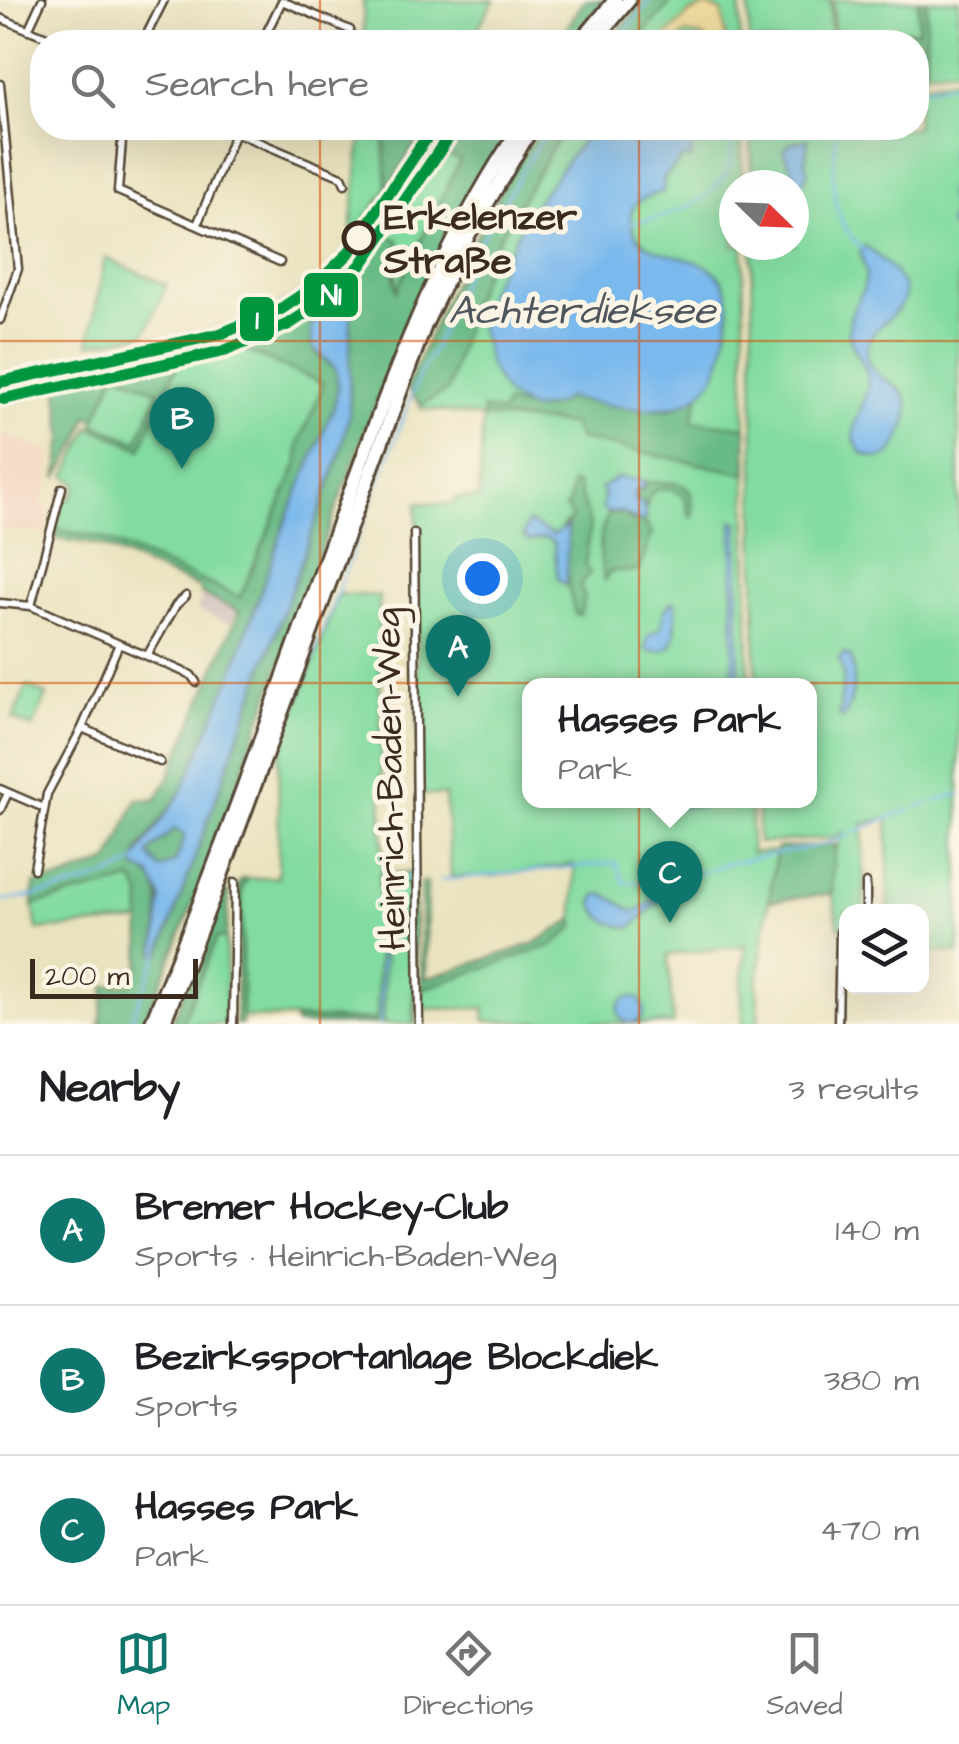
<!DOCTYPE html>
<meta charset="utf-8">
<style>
:root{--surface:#fff;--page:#f2f2f2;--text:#202124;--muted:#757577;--line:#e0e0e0;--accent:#0f766e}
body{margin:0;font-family:"Architects Daughter",sans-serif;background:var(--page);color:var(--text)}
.controls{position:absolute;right:30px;bottom:30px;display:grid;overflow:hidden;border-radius:20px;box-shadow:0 10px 40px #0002}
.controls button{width:90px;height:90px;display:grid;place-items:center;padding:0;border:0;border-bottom:2px solid var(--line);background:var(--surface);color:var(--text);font:50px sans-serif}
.compass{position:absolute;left:719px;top:170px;width:90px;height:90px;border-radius:50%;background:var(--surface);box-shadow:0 10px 40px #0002;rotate:113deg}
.scale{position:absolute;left:30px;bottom:25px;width:168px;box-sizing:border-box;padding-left:10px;border:5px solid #3b2a1e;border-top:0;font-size:28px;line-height:35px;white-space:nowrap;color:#3b2a1e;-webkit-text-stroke:8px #fcf5e5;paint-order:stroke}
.you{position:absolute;left:482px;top:578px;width:35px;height:35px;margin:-25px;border:8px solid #fff;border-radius:50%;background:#1a73e8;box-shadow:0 0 0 15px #1a73e833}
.badge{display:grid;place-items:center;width:65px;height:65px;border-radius:50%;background:var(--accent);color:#fff;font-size:32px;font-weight:700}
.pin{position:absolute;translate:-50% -82px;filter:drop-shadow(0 2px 5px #0008)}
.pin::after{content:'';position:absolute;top:52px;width:35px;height:30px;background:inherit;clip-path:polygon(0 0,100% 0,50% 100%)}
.popup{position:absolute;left:522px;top:678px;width:295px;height:130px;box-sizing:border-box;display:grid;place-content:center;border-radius:20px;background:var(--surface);filter:drop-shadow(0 2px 8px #0005);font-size:32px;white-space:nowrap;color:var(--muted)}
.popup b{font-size:38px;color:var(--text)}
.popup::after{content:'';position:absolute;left:50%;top:100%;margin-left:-20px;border:20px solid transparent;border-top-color:var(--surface)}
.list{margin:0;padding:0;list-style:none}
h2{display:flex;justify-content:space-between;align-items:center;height:130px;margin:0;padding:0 40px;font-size:42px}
h2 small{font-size:32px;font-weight:400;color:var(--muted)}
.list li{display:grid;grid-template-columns:65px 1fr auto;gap:30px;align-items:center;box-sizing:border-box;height:150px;padding:0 40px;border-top:2px solid var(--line)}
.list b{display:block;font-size:38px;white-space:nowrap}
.list p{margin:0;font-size:32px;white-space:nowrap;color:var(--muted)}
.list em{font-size:32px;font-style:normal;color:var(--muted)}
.icon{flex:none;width:55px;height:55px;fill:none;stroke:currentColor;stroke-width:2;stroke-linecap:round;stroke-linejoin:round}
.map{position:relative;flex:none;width:959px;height:1024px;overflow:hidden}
.search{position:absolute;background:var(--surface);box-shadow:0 10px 40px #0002;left:30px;right:30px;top:30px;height:110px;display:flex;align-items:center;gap:25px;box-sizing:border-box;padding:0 35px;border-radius:40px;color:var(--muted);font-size:38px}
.sheet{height:580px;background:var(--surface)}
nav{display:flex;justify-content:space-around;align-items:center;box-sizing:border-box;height:140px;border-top:2px solid var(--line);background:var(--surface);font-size:28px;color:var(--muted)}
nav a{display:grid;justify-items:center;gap:5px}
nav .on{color:var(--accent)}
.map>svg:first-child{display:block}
</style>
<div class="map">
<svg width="959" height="1024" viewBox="0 0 959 1024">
<rect width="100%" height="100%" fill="#fcf5e5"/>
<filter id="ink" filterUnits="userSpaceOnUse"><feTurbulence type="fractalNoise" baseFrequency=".01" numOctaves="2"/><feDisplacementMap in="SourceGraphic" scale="20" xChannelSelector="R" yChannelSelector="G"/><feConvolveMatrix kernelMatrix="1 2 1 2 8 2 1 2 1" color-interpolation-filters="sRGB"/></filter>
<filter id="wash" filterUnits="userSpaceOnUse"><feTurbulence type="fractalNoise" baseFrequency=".0048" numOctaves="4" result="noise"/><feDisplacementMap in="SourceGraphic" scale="40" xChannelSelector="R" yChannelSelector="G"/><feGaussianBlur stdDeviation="2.25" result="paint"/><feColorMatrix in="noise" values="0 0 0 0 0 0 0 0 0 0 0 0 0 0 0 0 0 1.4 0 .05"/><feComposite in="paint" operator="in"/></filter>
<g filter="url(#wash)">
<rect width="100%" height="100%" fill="#e9e2be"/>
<path fill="#f4d3c0" d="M0,432L47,452L52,459L48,486L40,505L49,509L46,533L0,529Z"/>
<path fill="#d0c0bc" d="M425,128H435L356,252L340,270L293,305L262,323L221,336L0,383V374L197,333L255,316L288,298L332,264L357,236L356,232Z
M203,595L237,610L231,624L197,610Z"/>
<path fill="#82dba0" stroke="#5e825f" stroke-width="2.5" d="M363,0H494L470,42H364Z
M673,0H740V42H636Z
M749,0H830L831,42H749Z
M833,0H918V30L834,31Z
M927,0H959V69L926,71Z
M959,78V953L931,952L930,969H922V912L888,911V818L863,824L864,911L846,912V925L839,928C832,897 825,860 844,833L831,838L758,843V801L810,800V686L756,685L752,245H794V185H752L751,128H916L917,85Z
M362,128H384L387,189L356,232L351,229Z
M564,128H741L742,185H734V245H743L749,685L530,686V800L751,801V853L776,851L757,985L759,1024H743L741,987L746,945L668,955L673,1024L485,1021L484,1008L422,1009V989L553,945L574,927V864L494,876L451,877L445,795L418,794L417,503L453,504L457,498H479L483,417L420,408L421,405L448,390L472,300L500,236Z
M450,155L461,161L396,292L398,246L381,234L394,214L395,206L407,199L408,189L428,159Z
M105,258L167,285L145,334L89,344Z
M237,347L324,384L299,443L298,463L240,598L99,537L57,530L62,499H71L77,484L66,476L90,427L141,448L179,361Z
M116,372L159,391L137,443L93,424Z
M338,594L379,596L383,873L380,874L377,1020L242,1017V888L247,879L278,877L279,757Z
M27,686L47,695L33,728L13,719Z
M133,879L141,894V921L37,930L33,905Z
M385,884H413L414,1024H383Z
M217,936L226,939V1024H181Z"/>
<path fill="#69bb86" stroke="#527252" stroke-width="2.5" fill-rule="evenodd" d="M584,0H604L571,42H558Z
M645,0H673L636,42H608Z
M919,0H926V74L919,75L920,38H834V32L919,31Z
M384,128H425L387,189Z
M435,128H482L485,144L500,128H511C430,253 384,380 332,520C271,688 215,860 143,1024H100L105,986L130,984L140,963L141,894L133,880L33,905L34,884L62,879L110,861L137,799L156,800L169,777L239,611L201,594L200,588L99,545L54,538L57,530L99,537L240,597L298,463L299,443L324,384L238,347L179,360L141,449L96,429L97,425L137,442L159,392L116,372L96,419L88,416L78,443L57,478L63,438L57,381L84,377L85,365C176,346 258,339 331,277L339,284L360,279C358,263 361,256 373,244V224ZM449,155L460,160L397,290L394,274L399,240L381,233L394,214L395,206L407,199L408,189L414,186L416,175L428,159ZM338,297L351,307L349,414L339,457L160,954H155C156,922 171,886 137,865L138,851L182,791L206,737L232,674L285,523L334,407L338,387L336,369L316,353L326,306Z
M541,128H564L500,236L472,300L448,390L421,405L407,388C445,297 485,208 541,128Z
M699,396L692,421L746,427L747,474L579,439L571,424L483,417V409L502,413L505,404C534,405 537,417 566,398L659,410L672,408Z
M645,482C676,484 695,476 693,516L690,517L684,495L669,488L654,490L647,500V507L635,497L638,491L645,489Z
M572,483L577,484L590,524L585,566L590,573L580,586L585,597L580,615L575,614C569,593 564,571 566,549C567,541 569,534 568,525L563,526L572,518L565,507L569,504Z
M621,513L633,521H644L652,533L639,571H610L605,580C600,561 596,534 609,514Z
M174,829L181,830L185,835L176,861L160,869L149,855L150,851Z
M835,845L831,894L769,901L777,848Z
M380,873H414L416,1024L413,885L386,884L383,1024H295V1018L377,1020Z
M243,878L247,879L242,888V1024H236L238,885Z
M421,882L427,883L426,979L533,944L574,919V927L553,945L422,989Z
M225,891L229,893L226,939L217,937L181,1024H171Z"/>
<path fill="#eeda9e" stroke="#94825e" stroke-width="2.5" d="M707,6L722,12L726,42H707L703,37L686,34L675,42H660L690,13Z"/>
<path fill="#7ab9ed" stroke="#5a7286" stroke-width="2.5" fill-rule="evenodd" d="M598,128H693L691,158L684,157L664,178L663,192C646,196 625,203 632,226C644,266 708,246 725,286C733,304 728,328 724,347C710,432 629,408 566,398L555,405L532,410L507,396L491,369L479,326L489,290L528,213L583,139Z
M808,139L805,163L808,173L801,185L800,215L794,219L797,180L783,151L790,143Z
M959,145V241L949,223L953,210L948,194L956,174L950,153Z
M865,246C956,313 861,311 867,356C872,391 934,376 896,446C888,461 878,459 863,454C840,431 868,408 868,382C868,364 850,350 849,332C847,310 867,294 866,273C865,266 861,258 860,251Z
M345,295L351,307L349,414L339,457L160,954H155L161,898L150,875L136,868L134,861L182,791L232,674L285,523L334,407L338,387L336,369L312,347L311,326L326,306ZM174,829L185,835L176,861L160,869L149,855L150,851Z
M618,477L644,480V488L636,490L634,499L643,504L647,518L640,522L621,512L608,513L602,509L604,496L601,488Z
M733,521L738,522L739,686L733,685Z
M528,522L553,535L568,526L566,585L558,579L554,543L546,538L528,541L523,535Z
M671,602L676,603C676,628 679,661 645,649L648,636L661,628L664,611Z
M844,653L851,657C856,677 854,702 843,718L839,716L844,676L839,659Z
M652,801H738L735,806L725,807L649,806Z
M604,894L635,912L658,897L660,900L631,928C613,925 599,921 593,902L597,895Z
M618 1010a13 13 0 1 1 26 0a13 13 0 1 1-26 0Z"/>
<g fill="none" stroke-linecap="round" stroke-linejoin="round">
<path stroke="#7ab9ed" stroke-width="2.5" d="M615,42L651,0
M916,89L959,82
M836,135C833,180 827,215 862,249
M631,223C668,218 722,201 731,159C733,150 731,137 730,128
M287,726L420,373L433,351L473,253L548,128
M935,801L959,794
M917,807L930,803
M441,880L616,863L624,883L688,878L725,864L825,844L911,809
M0,900C30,899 114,880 136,861
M129,1024L159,952
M380,1024L383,879L412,877"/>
</g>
</g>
<g filter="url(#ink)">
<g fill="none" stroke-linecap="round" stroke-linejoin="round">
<defs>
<path id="minor" d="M282,1L350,30
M0,18L59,42
M28,30L42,0
M145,38L155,42
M143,42L164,0
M262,42L282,1
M0,84L18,269L0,320
M123,128L118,191L280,262
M237,133L342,177L345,184
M197,225L237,128
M414,533L419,1024
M0,603L31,606L191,675L196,682
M31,606L62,488
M147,656L176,605L186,596
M82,728L160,762
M0,789L44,808
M0,810L8,793
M34,869L47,794L82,728L119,644
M866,912V883
M233,1024L235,882
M838,1024L840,932L846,927"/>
<path id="motorway" d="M580,42L615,0
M594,42L629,0
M151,1024C219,863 275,698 335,534C386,393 435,252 520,128
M163,1024L212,900L425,325L469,234L532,128"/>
</defs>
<use href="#minor" stroke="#554636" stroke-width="11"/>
<use href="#motorway" stroke="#554636" stroke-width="18"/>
<use href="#minor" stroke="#fff" stroke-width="6"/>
<use href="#motorway" stroke="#fff" stroke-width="12"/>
<defs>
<path id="tram-1" d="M0,382L220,334L281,309L315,286L348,254L433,128"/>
<path id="tram-2" d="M4,399L224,351L289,324L326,300L361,265L448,138"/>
</defs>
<use href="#tram-1" stroke="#fcf5e5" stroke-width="20"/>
<use href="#tram-2" stroke="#fcf5e5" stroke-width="20"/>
<use href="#tram-1" stroke="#009640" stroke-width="12"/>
<use href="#tram-2" stroke="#009640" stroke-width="12"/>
</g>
</g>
<path fill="none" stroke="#d7540e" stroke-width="2.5" stroke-opacity="0.55" d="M320,0V42M639,0V42M320,128V1024M639,128V1024M0,341H959M0,683H959"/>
<circle fill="#fcf5e5" stroke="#3b2a1e" stroke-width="5" cx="359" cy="238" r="15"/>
<g text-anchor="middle" stroke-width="10" stroke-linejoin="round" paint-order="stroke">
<g font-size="38" font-weight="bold" fill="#3b2a1e" stroke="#fcf5e5" text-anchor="start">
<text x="384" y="229">Erkelenzer<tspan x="384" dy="44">Straße</tspan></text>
</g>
<g font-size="38" fill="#3b2a1e" stroke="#fcf5e5">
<text transform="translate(389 779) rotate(-91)" y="13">Heinrich-Baden-Weg</text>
</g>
<g font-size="40" font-style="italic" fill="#4e555c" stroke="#fcf5e5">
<text x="582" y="323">Achterdieksee</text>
</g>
</g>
<g stroke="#fcf5e5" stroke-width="4">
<rect x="302" y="271" width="58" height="48" rx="10" fill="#009640"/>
<rect x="238" y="295" width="38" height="48" rx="10" fill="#009640"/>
</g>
<g font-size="28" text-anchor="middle" font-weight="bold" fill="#fff">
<text x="331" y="305">N1</text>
<text x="257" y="329">1</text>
</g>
</svg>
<div class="controls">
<button><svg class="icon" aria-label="layers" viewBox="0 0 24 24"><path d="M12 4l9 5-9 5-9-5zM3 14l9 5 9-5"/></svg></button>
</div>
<svg class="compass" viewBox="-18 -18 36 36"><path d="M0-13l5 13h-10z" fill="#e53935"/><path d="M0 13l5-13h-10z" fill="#757577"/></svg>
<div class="scale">200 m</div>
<div class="you"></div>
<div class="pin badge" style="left:458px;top:697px">A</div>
<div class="pin badge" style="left:182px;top:469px">B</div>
<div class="pin badge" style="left:670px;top:923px">C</div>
<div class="popup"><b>Hasses Park</b>Park</div>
<div class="search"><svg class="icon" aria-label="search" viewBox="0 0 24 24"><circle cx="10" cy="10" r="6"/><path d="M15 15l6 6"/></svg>Search here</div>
</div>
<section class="sheet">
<h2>Nearby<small>3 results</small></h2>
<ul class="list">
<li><span class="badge">A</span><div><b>Bremer Hockey-Club</b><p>Sports · Heinrich-Baden-Weg</p></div><em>140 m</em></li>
<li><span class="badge">B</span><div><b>Bezirkssportanlage Blockdiek</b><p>Sports</p></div><em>380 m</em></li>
<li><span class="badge">C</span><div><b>Hasses Park</b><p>Park</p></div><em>470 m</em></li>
</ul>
</section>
<nav>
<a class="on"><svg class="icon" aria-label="map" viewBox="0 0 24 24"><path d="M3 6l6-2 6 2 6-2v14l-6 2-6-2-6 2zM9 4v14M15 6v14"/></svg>Map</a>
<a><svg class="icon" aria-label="directions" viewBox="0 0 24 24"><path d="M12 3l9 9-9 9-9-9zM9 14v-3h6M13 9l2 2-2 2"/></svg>Directions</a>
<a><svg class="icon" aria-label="saved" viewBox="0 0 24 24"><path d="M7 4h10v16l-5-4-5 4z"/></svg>Saved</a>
</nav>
